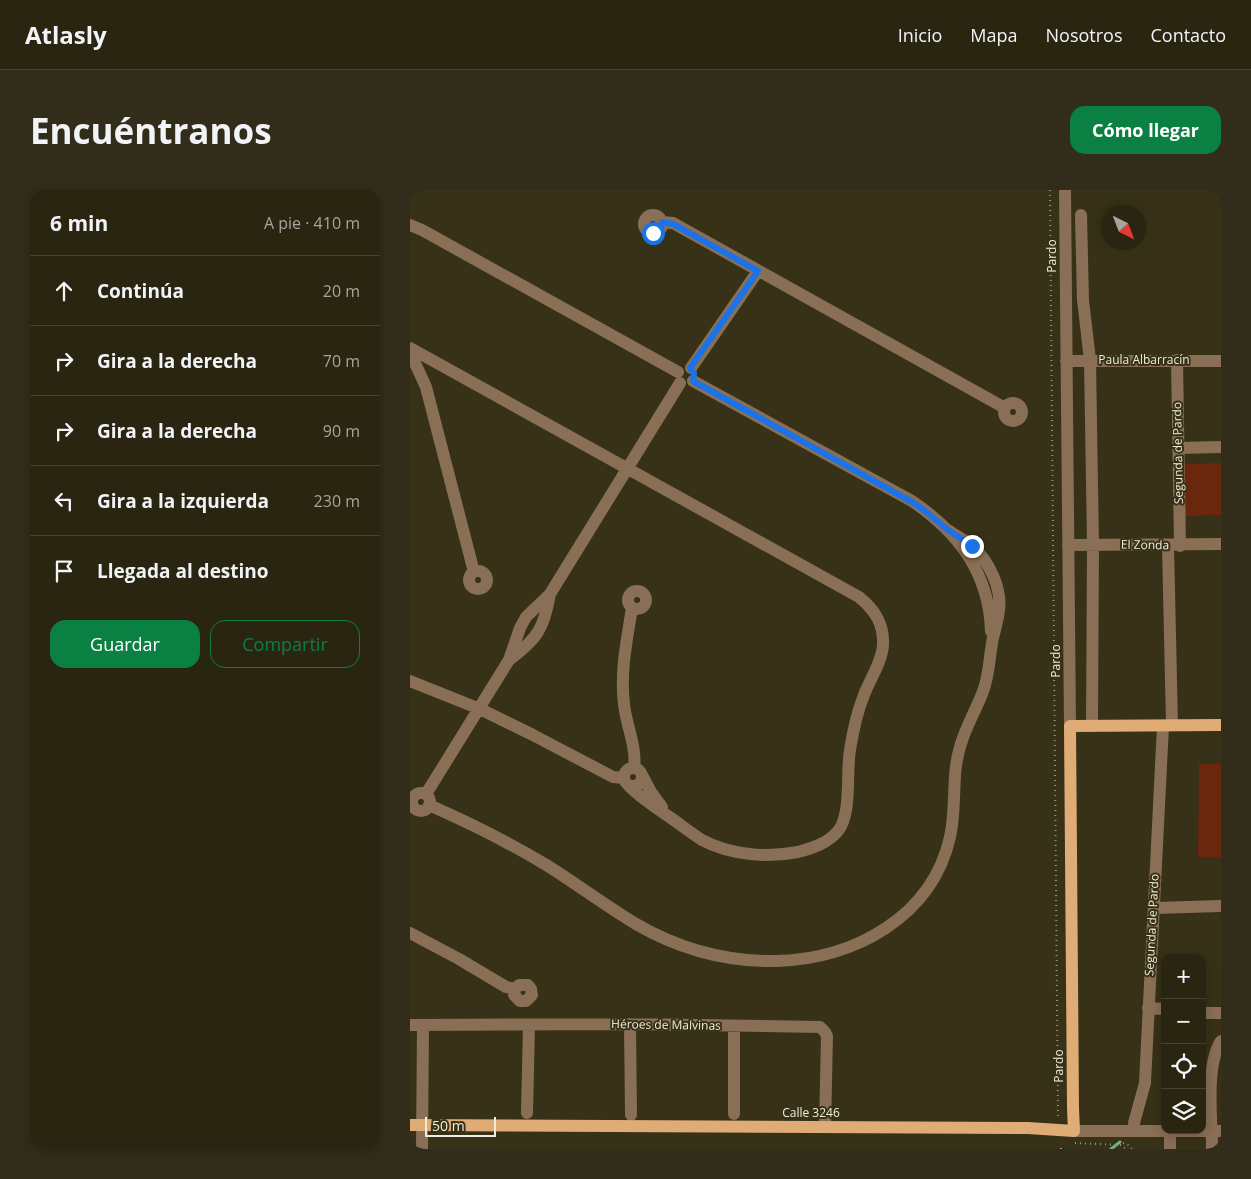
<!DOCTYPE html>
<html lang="es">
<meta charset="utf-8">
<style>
:root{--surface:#292511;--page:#312d1a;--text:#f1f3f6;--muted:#a5a59f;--line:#454231;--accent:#0b8043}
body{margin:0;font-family:"Open Sans",sans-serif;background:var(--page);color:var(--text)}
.controls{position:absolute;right:15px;bottom:15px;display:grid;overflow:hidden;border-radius:10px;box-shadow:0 2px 12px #0003}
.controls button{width:45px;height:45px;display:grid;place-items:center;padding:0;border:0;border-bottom:1px solid var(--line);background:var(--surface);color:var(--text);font:25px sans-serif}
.compass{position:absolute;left:691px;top:15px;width:45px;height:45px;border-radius:50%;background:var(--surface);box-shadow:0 2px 12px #0003;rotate:138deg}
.scale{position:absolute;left:15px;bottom:12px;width:71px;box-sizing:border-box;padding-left:5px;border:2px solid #efecdc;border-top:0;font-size:14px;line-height:18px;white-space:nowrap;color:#efecdc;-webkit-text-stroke:4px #373117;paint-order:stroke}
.stop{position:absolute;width:15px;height:15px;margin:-11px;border:4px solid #1a73e8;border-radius:50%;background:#fff}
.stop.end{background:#1a73e8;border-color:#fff;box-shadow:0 1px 5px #0008}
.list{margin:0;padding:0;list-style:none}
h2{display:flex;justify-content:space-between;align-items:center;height:65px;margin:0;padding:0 20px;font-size:21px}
h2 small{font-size:16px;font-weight:400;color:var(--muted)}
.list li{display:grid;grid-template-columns:32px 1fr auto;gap:15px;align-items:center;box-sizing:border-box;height:70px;padding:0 20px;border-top:1px solid var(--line)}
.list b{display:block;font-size:19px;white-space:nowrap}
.list em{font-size:16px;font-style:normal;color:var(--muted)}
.actions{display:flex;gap:10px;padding:15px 20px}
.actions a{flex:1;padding:11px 0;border:1px solid var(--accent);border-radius:15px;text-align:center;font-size:18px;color:var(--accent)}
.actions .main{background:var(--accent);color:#fff}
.icon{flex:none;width:28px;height:28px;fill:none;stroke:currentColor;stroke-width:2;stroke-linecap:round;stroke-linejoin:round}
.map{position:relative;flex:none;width:811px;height:959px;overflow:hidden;border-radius:15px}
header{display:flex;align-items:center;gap:30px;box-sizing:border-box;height:70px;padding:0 25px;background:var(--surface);border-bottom:1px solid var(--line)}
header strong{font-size:24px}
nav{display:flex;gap:28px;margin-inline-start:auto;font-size:18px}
.intro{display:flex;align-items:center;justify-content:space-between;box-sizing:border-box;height:120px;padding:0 30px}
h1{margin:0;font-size:35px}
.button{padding:12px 22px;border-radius:15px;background:var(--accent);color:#fff;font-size:18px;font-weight:700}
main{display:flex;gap:30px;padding:0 30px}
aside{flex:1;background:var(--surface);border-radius:15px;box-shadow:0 2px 12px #0003}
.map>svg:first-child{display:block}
</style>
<header>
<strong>Atlasly</strong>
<nav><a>Inicio</a><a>Mapa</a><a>Nosotros</a><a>Contacto</a></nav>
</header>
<div class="intro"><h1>Encuéntranos</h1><a class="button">Cómo llegar</a></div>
<main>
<aside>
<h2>6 min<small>A pie · 410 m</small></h2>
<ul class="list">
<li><svg class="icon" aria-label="ahead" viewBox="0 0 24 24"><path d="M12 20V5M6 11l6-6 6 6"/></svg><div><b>Continúa</b></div><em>20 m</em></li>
<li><svg class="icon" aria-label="right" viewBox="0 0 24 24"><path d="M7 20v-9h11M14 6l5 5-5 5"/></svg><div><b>Gira a la derecha</b></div><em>70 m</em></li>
<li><svg class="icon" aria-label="right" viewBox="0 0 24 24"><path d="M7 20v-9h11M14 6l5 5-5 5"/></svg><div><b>Gira a la derecha</b></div><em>90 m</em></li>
<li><svg class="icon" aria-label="left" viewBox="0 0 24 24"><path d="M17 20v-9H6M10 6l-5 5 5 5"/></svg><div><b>Gira a la izquierda</b></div><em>230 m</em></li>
<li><svg class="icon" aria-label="arrive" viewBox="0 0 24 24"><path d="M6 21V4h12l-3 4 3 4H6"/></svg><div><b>Llegada al destino</b></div></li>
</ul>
<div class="actions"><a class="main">Guardar</a><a>Compartir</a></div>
</aside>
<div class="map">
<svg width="811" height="959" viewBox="0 0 811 959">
<rect width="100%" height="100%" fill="#373117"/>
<path fill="#6b260e" d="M811,273V325L773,326V274Z
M789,574H811V667H788Z"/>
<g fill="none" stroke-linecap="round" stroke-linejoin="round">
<path stroke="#74af89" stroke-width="3" d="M701,959L710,952"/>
<path stroke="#98947f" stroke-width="2" stroke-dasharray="1 4" stroke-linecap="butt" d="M640,0L648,930
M665,953L711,955L716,959
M713,953L717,954L722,959
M651,958V959"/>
<path stroke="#886f55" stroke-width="12" d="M655,0L660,536
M671,25L673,110L680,170L683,354L682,536
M234 34a9 9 0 1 1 18 0a9 9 0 1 1-18 0Z
M252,32L263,33L595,218
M0,35L12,40L268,182
M0,158L449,407C465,420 474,434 473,455C472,472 460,489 454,505C447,522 443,541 440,560C436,582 442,624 428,641C418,653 403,658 388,662C357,668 320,665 292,650C281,643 271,635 261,628C246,618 231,608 219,596
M0,162L16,197L64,382
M767,170L770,356
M656,171H811
M281,178L348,81
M283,191L502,311C549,343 579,383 581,441
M594 222a9 9 0 1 1 18 0a9 9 0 1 1-18 0Z
M768,258L811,257
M658,355L811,354
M758,356L762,535
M59 390a9 9 0 1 1 18 0a9 9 0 1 1-18 0Z
M218 410a9 9 0 1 1 18 0a9 9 0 1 1-18 0Z
M222,418C217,450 210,481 214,514C216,535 227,557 224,578
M99,470C127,449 134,439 140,404
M0,491L70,519L121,544L203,587L214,588
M214 587a9 9 0 1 1 18 0a9 9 0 1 1-18 0Z
M232,585L241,602L252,617
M2 612a9 9 0 1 1 18 0a9 9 0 1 1-18 0Z
M16,604L99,470L110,438L116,427L140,404L270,193
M19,615C60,633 100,653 138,676C168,695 196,716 226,734C269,759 318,772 367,771C444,769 522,727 540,647C547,617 541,586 550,557C555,538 565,522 572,504C579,488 579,471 582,453C584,442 588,431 589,420C592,398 579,371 562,356C555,350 546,346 538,340
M744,718L811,716
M0,743L49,769L96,797L105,799L109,795H118L121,799L122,805L116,811H110L104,805L105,799
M738,818L755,819
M792,823H811
M220,834L221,925
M0,835L220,834L410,837L415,842L417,846L415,937
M117,923L119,835
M324,924V836
M724,933L735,893L753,536
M664,941H811
M12,959L13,835
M760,959V942
M802,959C802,929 795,876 811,851"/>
<path stroke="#e0ac76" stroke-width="12" d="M0,935L618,938L664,941L663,918L660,536L811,535"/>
</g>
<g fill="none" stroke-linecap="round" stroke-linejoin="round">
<path stroke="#1a73e8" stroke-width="6" d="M243,43L251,39L252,32L263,34L348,81L280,178L284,183L283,191L502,312L515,321L538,340L562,356"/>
</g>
<g text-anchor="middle" stroke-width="4" stroke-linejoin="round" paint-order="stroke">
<g font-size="12" fill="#efecdc" stroke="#373117">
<text transform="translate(642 66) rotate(-90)" y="4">Pardo</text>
<text x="734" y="174">Paula Albarracín</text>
<text transform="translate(768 263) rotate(-91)" y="4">Segunda de Pardo</text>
<text transform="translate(735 355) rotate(1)" y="4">El Zonda</text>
<text transform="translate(646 471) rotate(-90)" y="4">Pardo</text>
<text transform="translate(742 735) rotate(-87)" y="4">Segunda de Pardo</text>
<text transform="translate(256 835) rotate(1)" y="4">Héroes de Malvinas</text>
<text transform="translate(649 876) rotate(-90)" y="4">Pardo</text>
<text x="401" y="927">Calle 3246</text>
</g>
</g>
</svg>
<div class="controls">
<button>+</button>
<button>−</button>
<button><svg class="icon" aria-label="locate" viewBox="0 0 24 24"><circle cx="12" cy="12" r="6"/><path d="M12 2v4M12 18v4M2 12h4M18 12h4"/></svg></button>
<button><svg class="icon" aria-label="layers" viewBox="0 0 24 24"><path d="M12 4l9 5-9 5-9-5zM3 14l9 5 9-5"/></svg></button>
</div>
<svg class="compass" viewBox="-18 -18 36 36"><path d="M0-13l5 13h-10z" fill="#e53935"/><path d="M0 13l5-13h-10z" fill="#a5a59f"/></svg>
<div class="scale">50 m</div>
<div class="stop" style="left:243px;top:43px"></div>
<div class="stop end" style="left:562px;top:356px"></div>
</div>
</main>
